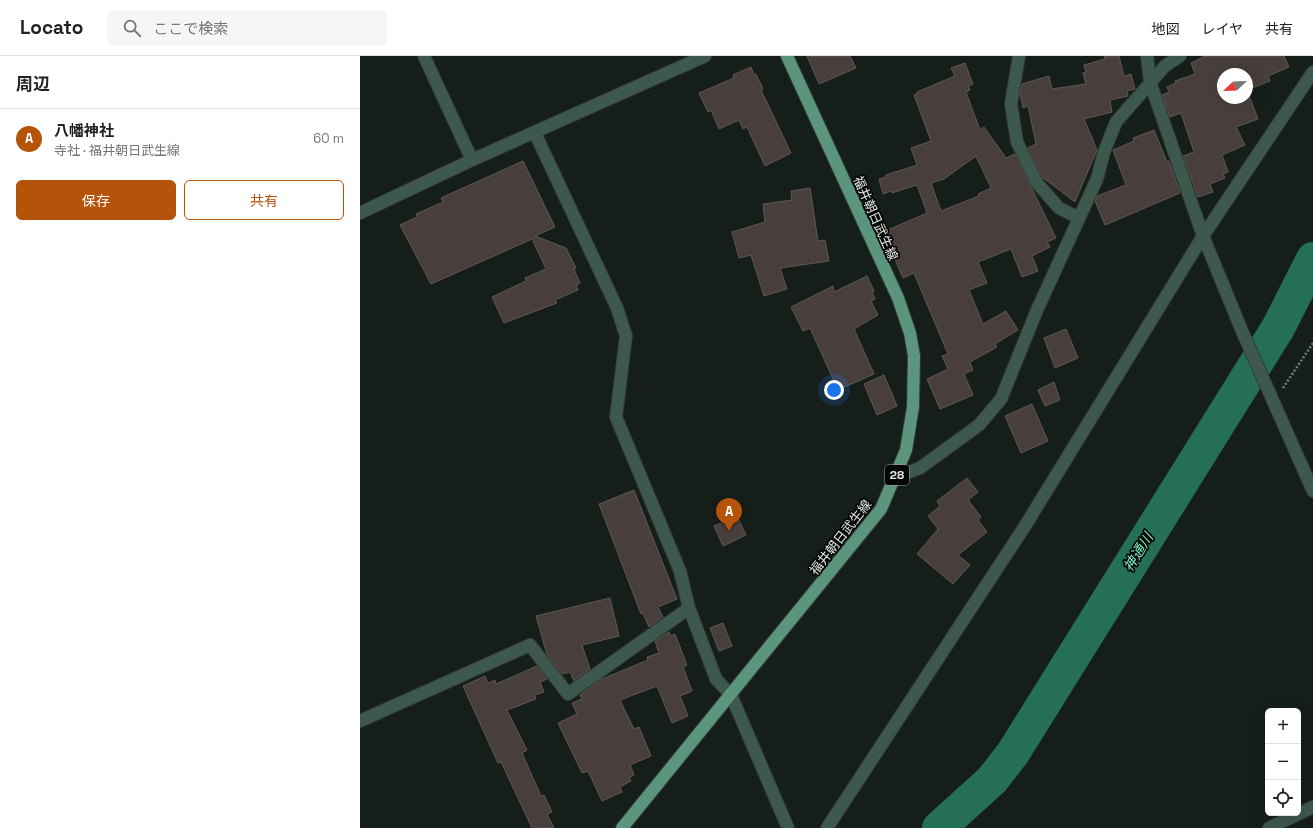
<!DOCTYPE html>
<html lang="ja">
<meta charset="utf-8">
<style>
:root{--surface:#fff;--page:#f6f6f6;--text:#222;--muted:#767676;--line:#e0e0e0;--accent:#b45309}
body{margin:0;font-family:"Space Grotesk","Noto Sans JP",sans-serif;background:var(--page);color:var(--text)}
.controls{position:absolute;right:12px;bottom:12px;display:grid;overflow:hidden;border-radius:6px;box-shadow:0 4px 16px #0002}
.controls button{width:36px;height:36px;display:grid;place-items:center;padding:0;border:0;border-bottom:1px solid var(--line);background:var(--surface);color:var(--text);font:20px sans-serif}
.compass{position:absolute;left:857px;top:12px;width:36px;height:36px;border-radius:50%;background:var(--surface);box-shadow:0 4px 16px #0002;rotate:247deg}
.you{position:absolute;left:474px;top:334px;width:14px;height:14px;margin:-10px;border:3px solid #fff;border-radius:50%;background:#1a73e8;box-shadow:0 0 0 6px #1a73e833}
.badge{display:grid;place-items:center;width:26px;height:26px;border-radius:50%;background:var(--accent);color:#fff;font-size:13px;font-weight:700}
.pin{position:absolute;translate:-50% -33px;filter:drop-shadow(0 1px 2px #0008)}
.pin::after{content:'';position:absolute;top:21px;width:14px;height:12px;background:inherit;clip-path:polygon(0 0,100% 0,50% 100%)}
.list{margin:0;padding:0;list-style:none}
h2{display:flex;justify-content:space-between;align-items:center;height:52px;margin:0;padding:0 16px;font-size:17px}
h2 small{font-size:13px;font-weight:400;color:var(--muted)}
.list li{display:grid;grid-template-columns:26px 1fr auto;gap:12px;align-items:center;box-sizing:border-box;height:60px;padding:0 16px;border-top:1px solid var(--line)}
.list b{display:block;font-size:15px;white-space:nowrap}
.list p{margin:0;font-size:13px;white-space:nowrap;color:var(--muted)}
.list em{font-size:13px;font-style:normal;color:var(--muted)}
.actions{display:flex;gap:8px;padding:12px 16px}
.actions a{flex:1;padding:9px 0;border:1px solid var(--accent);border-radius:6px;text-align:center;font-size:14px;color:var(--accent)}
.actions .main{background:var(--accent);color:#fff}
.icon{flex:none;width:22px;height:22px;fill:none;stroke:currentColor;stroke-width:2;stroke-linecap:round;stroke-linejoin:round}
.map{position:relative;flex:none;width:953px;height:772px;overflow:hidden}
header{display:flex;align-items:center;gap:24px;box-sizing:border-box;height:56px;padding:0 20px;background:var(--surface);border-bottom:1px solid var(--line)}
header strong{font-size:19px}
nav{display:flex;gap:22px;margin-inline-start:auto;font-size:14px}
.search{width:280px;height:36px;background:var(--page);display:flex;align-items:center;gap:10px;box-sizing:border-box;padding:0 14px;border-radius:6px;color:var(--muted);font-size:15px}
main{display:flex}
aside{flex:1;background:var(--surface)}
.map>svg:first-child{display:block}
</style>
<header>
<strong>Locato</strong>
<div class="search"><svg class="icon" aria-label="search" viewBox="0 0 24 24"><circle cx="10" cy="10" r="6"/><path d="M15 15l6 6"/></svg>ここで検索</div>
<nav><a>地図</a><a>レイヤ</a><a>共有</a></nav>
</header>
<main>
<aside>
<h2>周辺<small></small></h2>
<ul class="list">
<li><span class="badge">A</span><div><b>八幡神社</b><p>寺社 · 福井朝日武生線</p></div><em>60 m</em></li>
</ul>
<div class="actions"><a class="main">保存</a><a>共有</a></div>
</aside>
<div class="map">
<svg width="953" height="772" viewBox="0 0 953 772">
<rect width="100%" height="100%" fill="#161e1a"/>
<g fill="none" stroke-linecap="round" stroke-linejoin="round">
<path stroke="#256f54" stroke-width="34" d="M579,772L632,724L653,697L918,272L953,203"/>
</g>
<path fill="#483f3d" stroke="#605755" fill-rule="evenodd" d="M447,0H490L496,12L459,28Z
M744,0H759L764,20L771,18L775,33L767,35L768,40L750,44L752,56L724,63L737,94L715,146L682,121L668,92L676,88L668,50L663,52L660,38L662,28L689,20L692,33L726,28L723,17L726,16L724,9L745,3Z
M845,0H924L929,11L908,20L910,25L887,34L898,63L876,71L885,89L862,99L868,116L863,118L865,122L850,128L853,136L838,141L823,100L834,96L821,57L810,61L802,39L809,36L807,31L816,27L815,25L835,18L831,7ZM863,18H887V42H863Z
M605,7L613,28L608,30L610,34L606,36L620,74L624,71L646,102L655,98L696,182L687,186L690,191L672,200L678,215L662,221L651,193L618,206L627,227L609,234L623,268L646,255L658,274L635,288L637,291L610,306L613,314L604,318L613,339L580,353L567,323L588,313L582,300L588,298L554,217L543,222L523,176L567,157L557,129L532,137L531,135L523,138L519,123L526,121V119L557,109L551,92L571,85L554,39L557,38V36L595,20L591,12ZM616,100L631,132L618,138L619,140L581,155L571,127L584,123Z
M391,11L394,19L396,18L403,33L401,34L431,97L405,110L387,71L383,73L379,64L359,73L351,54L348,56L339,37L374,22L373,19Z
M794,74L807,106L809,105L820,137L745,169L735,145L737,140L766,129L753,94L774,85L773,82Z
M163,105L195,171L175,180L206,192L216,212L214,213L220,227L216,229L218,234L195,244L197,247L144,267L132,241L166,225L165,222L186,213L172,183L71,228L40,169L57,161L56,158L83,146L81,142Z
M450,132L458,185L465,184L469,205L420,212L427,233L404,240L391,199L379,202L372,176L405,166L403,148L432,144L431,135Z
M507,220L514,235L512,237L515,243L511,245L518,259L494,273L514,318L478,334L450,272L443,275L431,251L473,230L474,236Z
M706,273L718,302L695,312L684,282Z
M524,319L537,350L517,359L504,328Z
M694,326L700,344L685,350L678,334Z
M672,348L688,385L661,397L645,360Z
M607,422L618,436L608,444L621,461L618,464L627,476L598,499L610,509L593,528L557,498L578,473L568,460L580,450L577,445Z
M274,434L317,543L298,551L303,561L289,571L283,557L281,558L239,448Z
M377,460L386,479L363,490L354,470Z
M250,542L259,580L222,589L230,613L214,625L210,616L202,618L187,599L176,560Z
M363,567L372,590L359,595L350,572Z
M309,576L311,580L315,578L327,609L323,611L332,635L320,640L328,660L312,667L297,630L260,644L274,673L279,671L291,700L270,709L274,719L269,722L271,725L260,731L262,736L242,745L228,715L222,717L198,667L217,658L212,647L222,643L220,639L242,623L288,604L287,601L299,597L295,585Z
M177,610L187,623L180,626L184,636L175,639L176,643L147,654L167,694L162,697L181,740L184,739L192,756L187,758L194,772H172L141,706L138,707L103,630L125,620L128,627L135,624L136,628Z"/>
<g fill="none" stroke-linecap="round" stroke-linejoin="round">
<defs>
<path id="minor" d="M64,0L112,104
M659,0L651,48L657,86L677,127L699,152L719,162
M787,0L790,26L843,180L882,275L953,435
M175,77L257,252L266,280L256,361L320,515L329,552L356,623L371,639L428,772
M0,157L112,104L345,0
M536,421L560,412L619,369L641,343L677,254L737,123L744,96L756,66L805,10L820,0
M0,665L170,589L208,638L329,552
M467,772L665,470L843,180L953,16
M909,772L953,751"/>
<path id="major" d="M262,772L521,453L546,394L553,351L554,300L550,277L538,242L427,0"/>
</defs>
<use href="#minor" stroke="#333a37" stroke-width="14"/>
<use href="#major" stroke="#333a37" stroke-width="14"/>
<path stroke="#757b78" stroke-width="2.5" stroke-dasharray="2 2" stroke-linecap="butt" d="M923,332L953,287"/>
<use href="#minor" stroke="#3d584d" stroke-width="12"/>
<use href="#major" stroke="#5b957d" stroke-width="12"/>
</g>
<g text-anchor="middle" stroke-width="3.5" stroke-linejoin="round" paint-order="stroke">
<rect fill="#050706" stroke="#a1a5a4" stroke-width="1" x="525" y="409" width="24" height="20" rx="3"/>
<g font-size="12" font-weight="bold" fill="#e4e9e7">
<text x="537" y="423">28</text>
</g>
<g font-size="13" fill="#e4e9e7" stroke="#050706">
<text transform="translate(516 162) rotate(66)" y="5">福井朝日武生線</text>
<text transform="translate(480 481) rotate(-52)" y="5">福井朝日武生線</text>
</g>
<g font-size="14" font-style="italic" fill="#82e9c0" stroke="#050706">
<text transform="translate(778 496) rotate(-58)" y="5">神通川</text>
</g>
</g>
</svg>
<div class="controls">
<button>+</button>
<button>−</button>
<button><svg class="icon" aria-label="locate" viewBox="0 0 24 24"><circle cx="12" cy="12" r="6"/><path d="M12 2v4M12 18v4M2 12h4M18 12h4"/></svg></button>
</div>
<svg class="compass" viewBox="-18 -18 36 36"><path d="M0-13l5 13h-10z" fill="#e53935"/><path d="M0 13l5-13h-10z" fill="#767676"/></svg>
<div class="you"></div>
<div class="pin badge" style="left:369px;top:475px">A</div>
</div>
</main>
